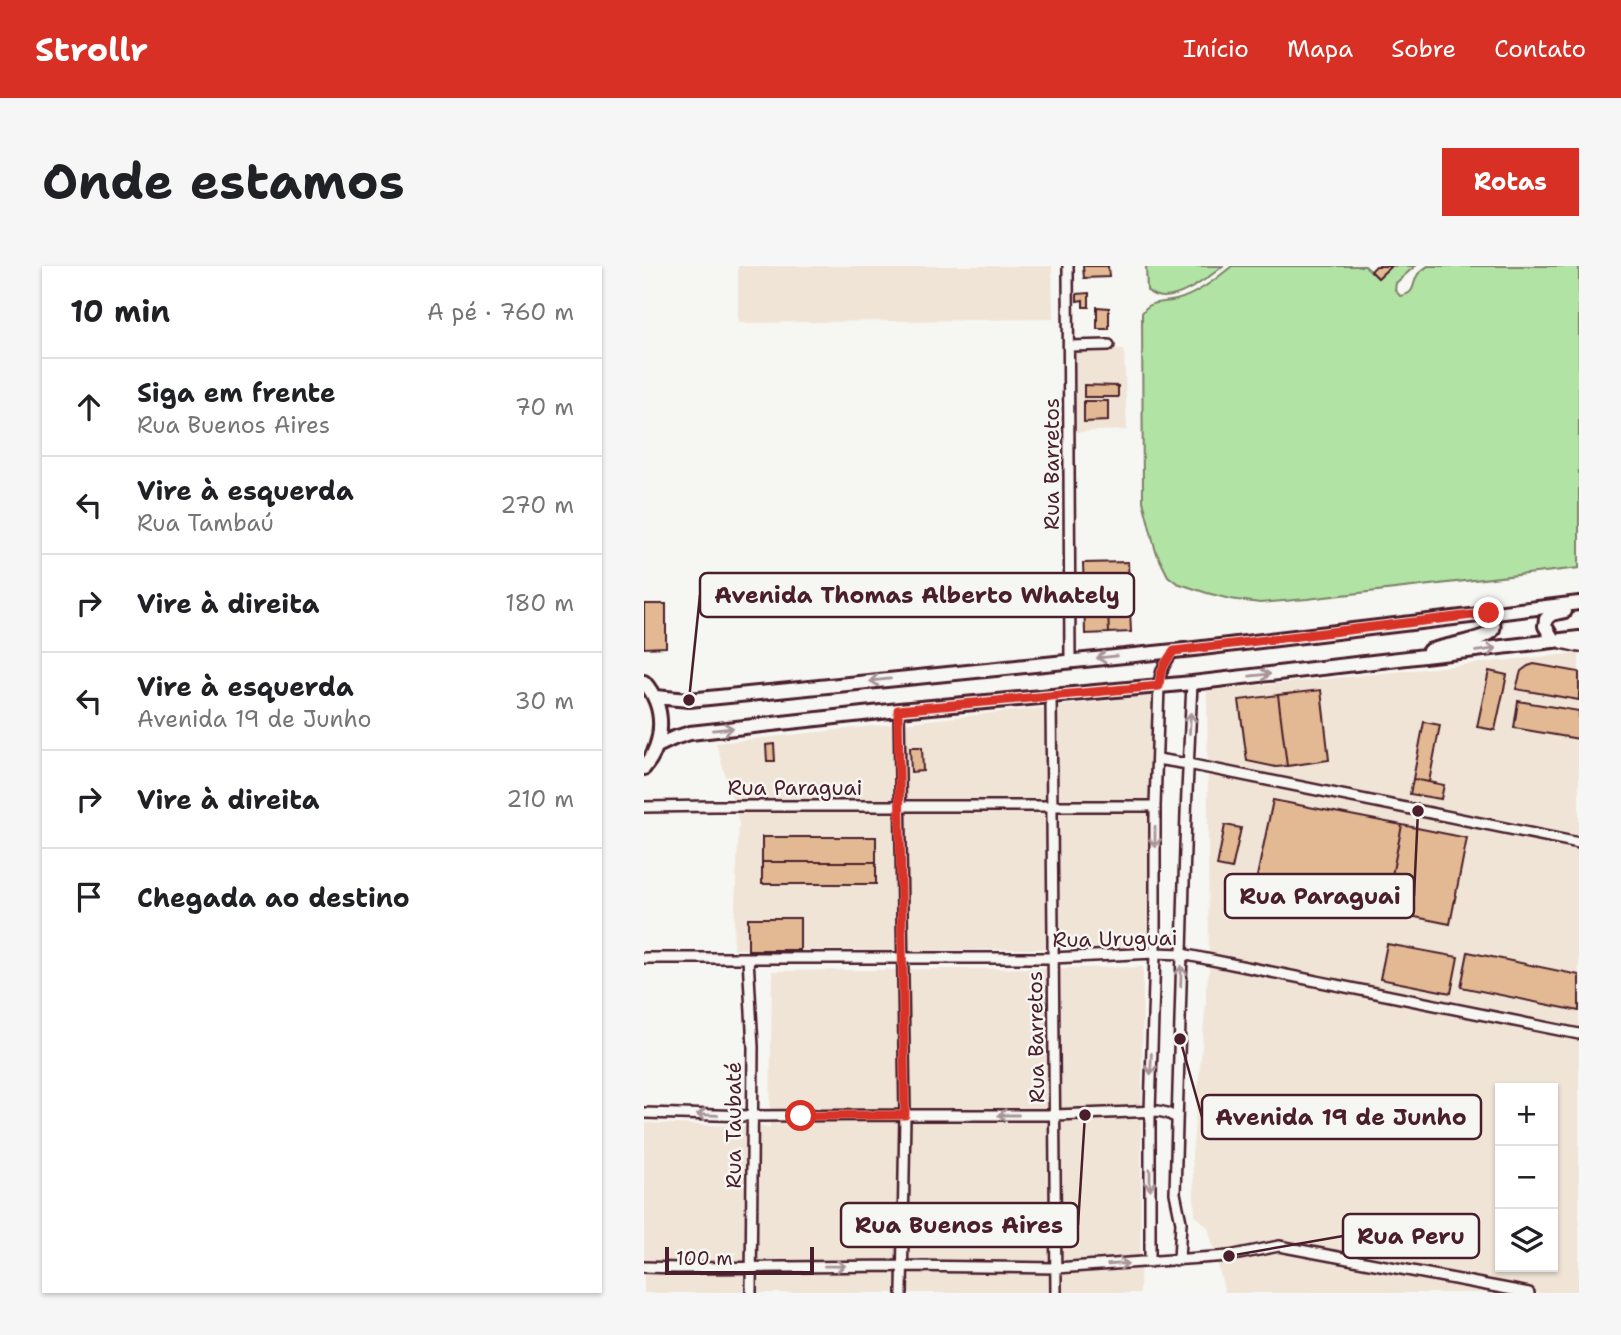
<!DOCTYPE html>
<html lang="pt">
<meta charset="utf-8">
<style>
:root{--surface:#fff;--page:#f6f6f6;--text:#202124;--muted:#757577;--line:#e0e0e0;--accent:#d93025}
body{margin:0;font-family:"Shantell Sans",sans-serif;background:var(--page);color:var(--text)}
.controls{position:absolute;right:21px;bottom:21px;display:grid;overflow:hidden;border-radius:0px;box-shadow:0 2px 5px #0004}
.controls button{width:63px;height:63px;display:grid;place-items:center;padding:0;border:0;border-bottom:2px solid var(--line);background:var(--surface);color:var(--text);font:35px sans-serif}
.scale{position:absolute;left:21px;bottom:18px;width:149px;box-sizing:border-box;padding-left:7px;border:4px solid #4a1f2b;border-top:0;font-size:19px;line-height:24px;white-space:nowrap;color:#4a1f2b;-webkit-text-stroke:5px #f6f6f2;paint-order:stroke}
.stop{position:absolute;width:21px;height:21px;margin:-16px;border:5px solid #d93025;border-radius:50%;background:#fff}
.stop.end{background:#d93025;border-color:#fff;box-shadow:0 2px 7px #0008}
.list{margin:0;padding:0;list-style:none}
h2{display:flex;justify-content:space-between;align-items:center;height:91px;margin:0;padding:0 28px;font-size:30px}
h2 small{font-size:23px;font-weight:400;color:var(--muted)}
.list li{display:grid;grid-template-columns:46px 1fr auto;gap:21px;align-items:center;box-sizing:border-box;height:98px;padding:0 28px;border-top:2px solid var(--line)}
.list b{display:block;font-size:26px;white-space:nowrap}
.list p{margin:0;font-size:23px;white-space:nowrap;color:var(--muted)}
.list em{font-size:23px;font-style:normal;color:var(--muted)}
.icon{flex:none;width:38px;height:38px;fill:none;stroke:currentColor;stroke-width:2;stroke-linecap:round;stroke-linejoin:round}
.map{position:relative;flex:none;width:935px;height:1027px;overflow:hidden;border-radius:0px}
header{display:flex;align-items:center;gap:42px;box-sizing:border-box;height:98px;padding:0 35px;background:var(--accent);color:#fff}
header strong{font-size:33px}
nav{display:flex;gap:38px;margin-inline-start:auto;font-size:24px}
.intro{display:flex;align-items:center;justify-content:space-between;box-sizing:border-box;height:168px;padding:0 42px}
h1{margin:0;font-size:49px}
.button{padding:18px 32px;border-radius:0px;background:var(--accent);color:#fff;font-size:24px;font-weight:700}
main{display:flex;gap:42px;padding:0 42px}
aside{flex:1;background:var(--surface);border-radius:0px;box-shadow:0 2px 5px #0004}
.map>svg:first-child{display:block}
</style>
<header>
<strong>Strollr</strong>
<nav><a>Início</a><a>Mapa</a><a>Sobre</a><a>Contato</a></nav>
</header>
<div class="intro"><h1>Onde estamos</h1><a class="button">Rotas</a></div>
<main>
<aside>
<h2>10 min<small>A pé · 760 m</small></h2>
<ul class="list">
<li><svg class="icon" aria-label="ahead" viewBox="0 0 24 24"><path d="M12 20V5M6 11l6-6 6 6"/></svg><div><b>Siga em frente</b><p>Rua Buenos Aires</p></div><em>70 m</em></li>
<li><svg class="icon" aria-label="left" viewBox="0 0 24 24"><path d="M17 20v-9H6M10 6l-5 5 5 5"/></svg><div><b>Vire à esquerda</b><p>Rua Tambaú</p></div><em>270 m</em></li>
<li><svg class="icon" aria-label="right" viewBox="0 0 24 24"><path d="M7 20v-9h11M14 6l5 5-5 5"/></svg><div><b>Vire à direita</b></div><em>180 m</em></li>
<li><svg class="icon" aria-label="left" viewBox="0 0 24 24"><path d="M17 20v-9H6M10 6l-5 5 5 5"/></svg><div><b>Vire à esquerda</b><p>Avenida 19 de Junho</p></div><em>30 m</em></li>
<li><svg class="icon" aria-label="right" viewBox="0 0 24 24"><path d="M7 20v-9h11M14 6l5 5-5 5"/></svg><div><b>Vire à direita</b></div><em>210 m</em></li>
<li><svg class="icon" aria-label="arrive" viewBox="0 0 24 24"><path d="M6 21V4h12l-3 4 3 4H6"/></svg><div><b>Chegada ao destino</b></div></li>
</ul>
</aside>
<div class="map">
<svg width="935" height="1027" viewBox="0 0 935 1027">
<rect width="100%" height="100%" fill="#f6f6f2"/>
<filter id="ink" filterUnits="userSpaceOnUse"><feTurbulence type="fractalNoise" baseFrequency=".0143" numOctaves="2"/><feDisplacementMap in="SourceGraphic" scale="14" xChannelSelector="R" yChannelSelector="G"/><feConvolveMatrix kernelMatrix="1 2 1 2 8 2 1 2 1" color-interpolation-filters="sRGB"/></filter>
<g filter="url(#ink)">
<path fill="#f0e4d6" fill-rule="evenodd" d="M94,0H408L409,53L94,57Z
M429,82L480,83L483,164L432,166Z
M935,387V1027H581L564,961L551,949L548,889L562,735V722L565,707L563,425ZM856,822H909V1001H856Z
M508,430L505,681L267,685L89,683L95,557L72,477Z
M499,701L496,1027H0V857L126,861L128,705Z"/>
<path fill="#b1e3a4" stroke="#7e8168" stroke-width="2" d="M502,0H579C563,13 522,45 503,24Z
M588,0H721L734,12L747,0H771L752,17L751,24L756,30C773,27 767,19 774,8C775,7 782,1 784,0H935V302L663,333L616,337L586,333L563,327L533,317L524,310L512,286L499,235L498,47C507,33 518,38 532,34C552,29 572,13 588,0Z"/>
<path fill="#e2b993" stroke="#4a1f2b" stroke-width="2" d="M439,0H464L465,11L440,12Z
M732,0H747L734,12L727,5Z
M445,27V41H439V34L433,35V28Z
M453,41L465,42V63H453Z
M440,119L474,120V131H440Z
M440,135H464V155L440,156Z
M484,296L485,322L440,323L439,297Z
M485,322L487,366L465,367L463,323Z
M440,323H463L465,367L441,368Z
M0,338H22V381L0,382Z
M890,398L935,406V434L872,423L877,405L884,400Z
M845,405L863,409L851,464L833,461Z
M677,424L685,494L643,500L634,429Z
M634,429L643,500L632,501L603,495L595,434Z
M874,435L935,445V473L870,462Z
M780,456L796,459L785,516L769,513Z
M130,478L131,495H123L122,479Z
M266,481H278L279,505L267,506Z
M769,513L800,519L797,533L766,528Z
M629,534L758,559L741,645L611,620Z
M581,559L597,562L588,603L573,600Z
M758,559L823,572L806,658L741,645Z
M118,571H232V596H118Z
M118,596H232V618H118Z
M104,652H156V684H104Z
M743,678L814,691L807,727L736,713Z
M824,686L935,709V745L817,721Z"/>
<g fill="none" stroke-linecap="round" stroke-linejoin="round">
<defs>
<path id="minor" d="M424,0L426,395
M425,80L465,79
M918,377L935,381
M407,430L412,1027
M255,444L261,849L258,1027
M513,493L544,498L935,577
M0,541L71,540H511
M0,692H408L511,687L538,688L935,768
M104,692L109,781L107,1027
M0,847L107,850L261,849H411L514,845L523,847L533,852
M535,994L537,956L531,927L542,548L548,417
M506,996V846L511,687V540L515,420C516,405 521,396 530,385
M0,1001L33,1002L259,1000L412,1002L585,990L635,980L885,1027"/>
<path id="secondary" d="M910,375L901,360L902,353L908,348L921,345
M785,385C798,380 844,374 849,363C851,357 847,352 845,347
M0,416C22,441 21,476 0,502
M11,431L45,434L550,383L935,337
M13,480L30,472L46,467L255,444L548,417L935,372"/>
</defs>
<use href="#minor" stroke="#4a1f2b" stroke-width="14"/>
<use href="#secondary" stroke="#4a1f2b" stroke-width="18"/>
<use href="#minor" stroke="#f6f6f2" stroke-width="9"/>
<use href="#secondary" stroke="#f6f6f2" stroke-width="12"/>
</g>
<defs><path id="oneway-shaft" d="M-6 0H5M1.5-3L5.5 0L1.5 3" fill="none" stroke-width="1.6" stroke-linecap="round" stroke-linejoin="round" transform="scale(1.75)"/></defs>
<g stroke="#a99598">
<use href="#oneway-shaft" transform="translate(842 384) rotate(-7)"/>
<use href="#oneway-shaft" transform="translate(463 391) rotate(174)"/>
<use href="#oneway-shaft" transform="translate(616 409) rotate(-6)"/>
<use href="#oneway-shaft" transform="translate(236 414) rotate(174)"/>
<use href="#oneway-shaft" transform="translate(546 457) rotate(-87)"/>
<use href="#oneway-shaft" transform="translate(79 463) rotate(-6)"/>
<use href="#oneway-shaft" transform="translate(511 571) rotate(90)"/>
<use href="#oneway-shaft" transform="translate(537 710) rotate(-88)"/>
<use href="#oneway-shaft" transform="translate(507 798) rotate(92)"/>
<use href="#oneway-shaft" transform="translate(63 849) rotate(-178)"/>
<use href="#oneway-shaft" transform="translate(364 849) rotate(-180)"/>
<use href="#oneway-shaft" transform="translate(506 914) rotate(90)"/>
<use href="#oneway-shaft" transform="translate(474 998) rotate(-4)"/>
<use href="#oneway-shaft" transform="translate(191 1000) rotate(-1)"/>
</g>
</g>
<g fill="none" stroke-linecap="round" stroke-linejoin="round" filter="url(#ink)">
<path stroke="#d93025" stroke-width="9" d="M157,850L261,849L254,444L515,420C516,405 521,396 530,385L845,347"/>
</g>
<g text-anchor="middle" stroke-width="5" stroke-linejoin="round" paint-order="stroke">
<g font-size="21" fill="#4a1f2b" stroke="#f6f6f2">
<text transform="translate(408 198) rotate(-90)" y="7">Rua Barretos</text>
<text x="151" y="529">Rua Paraguai</text>
<text transform="translate(471 673) rotate(-1)" y="7">Rua Uruguai</text>
<text transform="translate(392 771) rotate(-91)" y="7">Rua Barretos</text>
<text transform="translate(90 859) rotate(-90)" y="7">Rua Taubaté</text>
</g>
</g>
<path fill="none" stroke="#4a1f2b" stroke-width="2.5" d="M45 434L56 329M774 545L770 630M536 773L558 851M441 849L434 959M585 990L699 970"/>
<g fill="#4a1f2b" stroke="#f6f6f2" stroke-width="2.5">
<circle cx="45" cy="434" r="7"/>
<circle cx="774" cy="545" r="7"/>
<circle cx="536" cy="773" r="7"/>
<circle cx="441" cy="849" r="7"/>
<circle cx="585" cy="990" r="7"/>
</g>
<g fill="#f6f6f2" stroke="#4a1f2b" stroke-width="2.5">
<rect x="56" y="307" width="434" height="44" rx="7"/>
<rect x="581" y="608" width="189" height="44" rx="7"/>
<rect x="558" y="829" width="279" height="44" rx="7"/>
<rect x="197" y="937" width="237" height="44" rx="7"/>
<rect x="699" y="948" width="136" height="44" rx="7"/>
</g>
<g font-size="23" text-anchor="middle" font-weight="bold" fill="#4a1f2b">
<text x="273" y="337">Avenida Thomas Alberto Whately</text>
<text x="676" y="638">Rua Paraguai</text>
<text x="697" y="859">Avenida 19 de Junho</text>
<text x="315" y="967">Rua Buenos Aires</text>
<text x="767" y="978">Rua Peru</text>
</g>
</svg>
<div class="controls">
<button>+</button>
<button>−</button>
<button><svg class="icon" aria-label="layers" viewBox="0 0 24 24"><path d="M12 4l9 5-9 5-9-5zM3 14l9 5 9-5"/></svg></button>
</div>
<div class="scale">100 m</div>
<div class="stop" style="left:157px;top:850px"></div>
<div class="stop end" style="left:845px;top:347px"></div>
</div>
</main>
